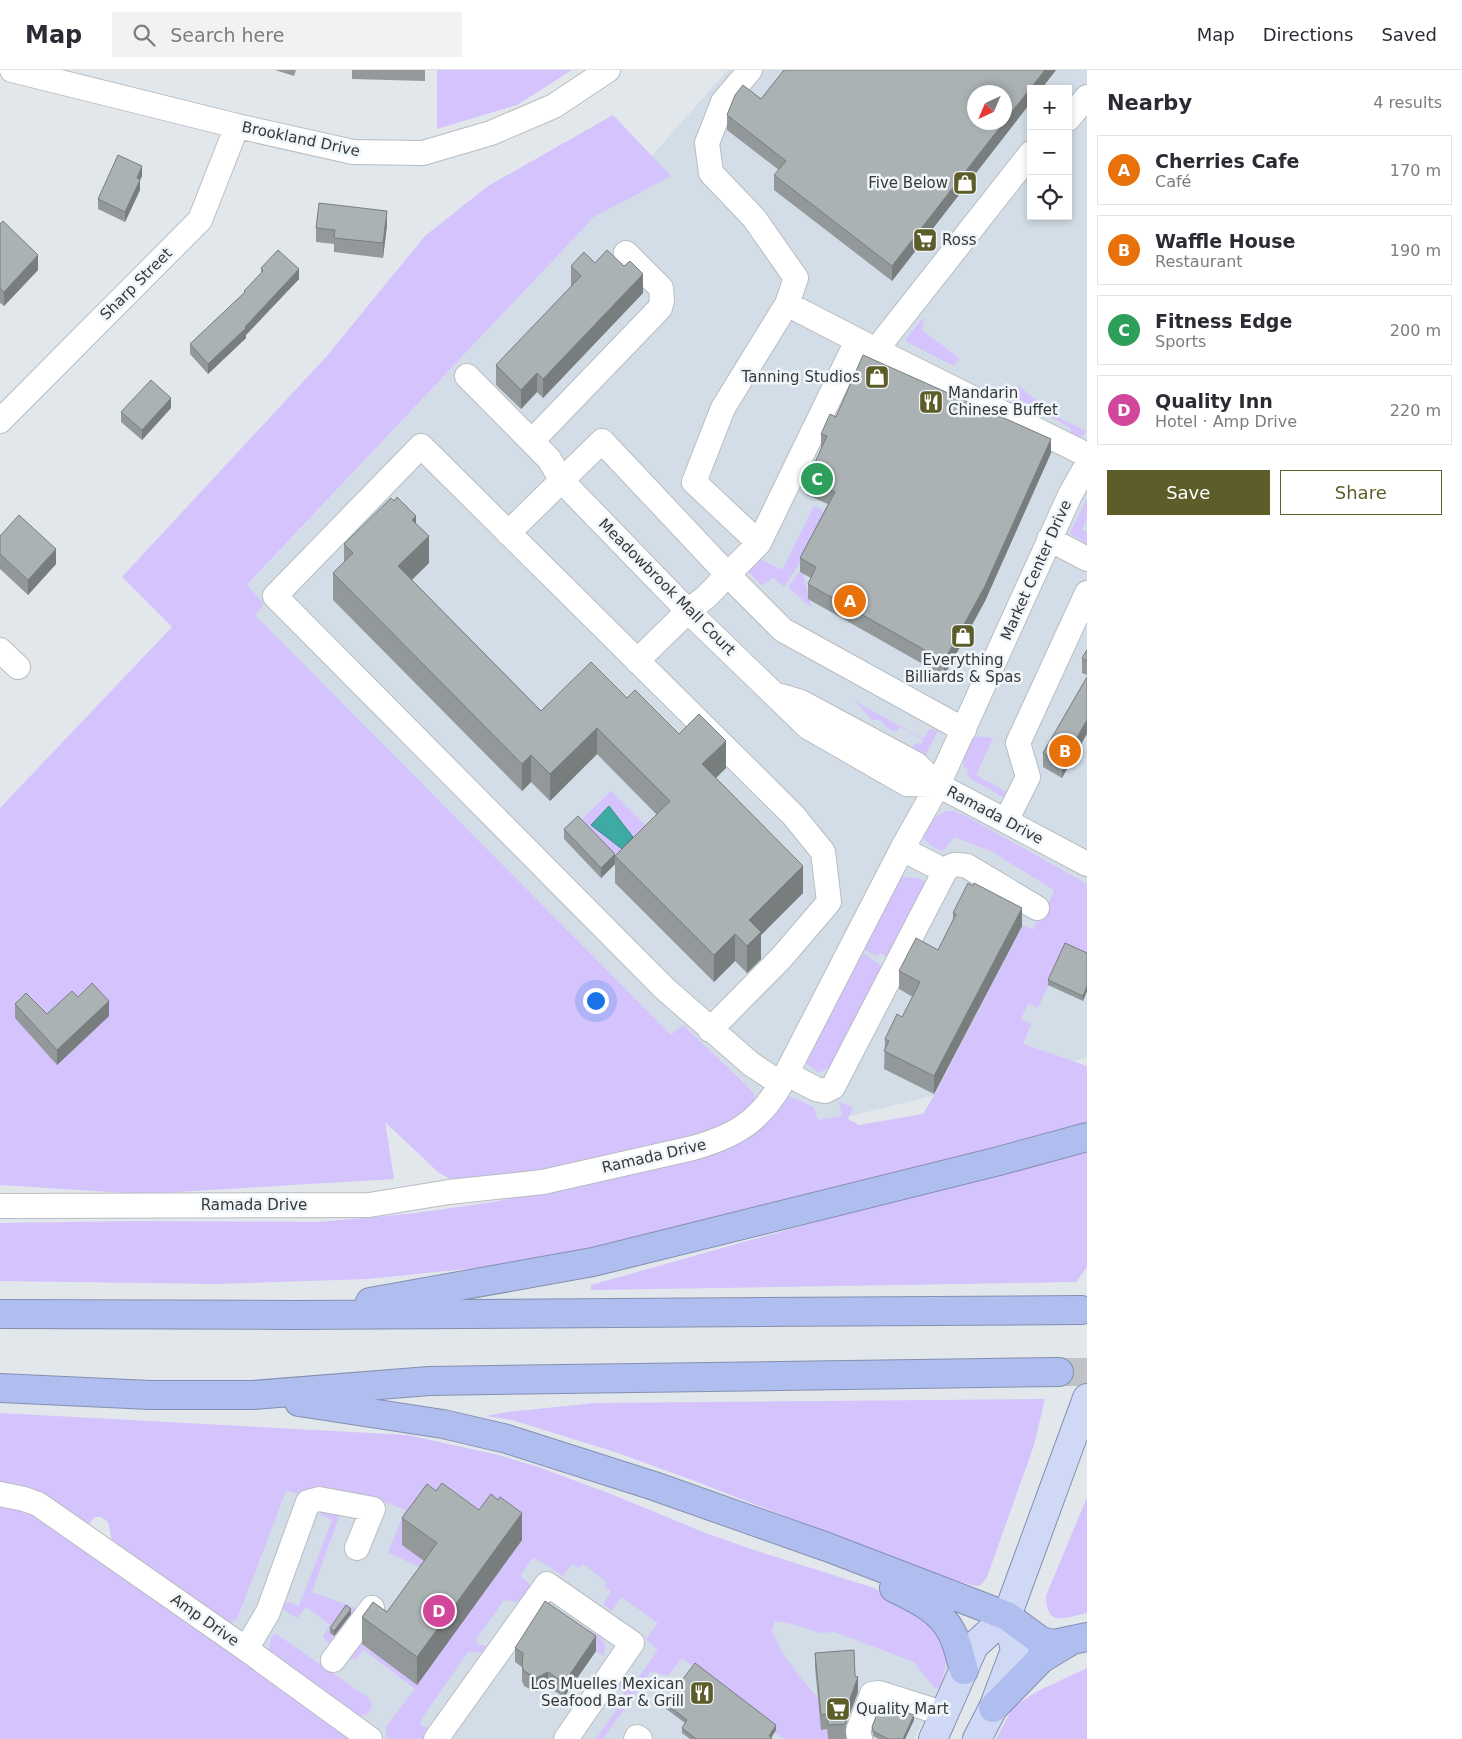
<!DOCTYPE html>
<meta charset="utf-8">
<style>
:root{--surface:#fff;--page:#f2f2f3;--text:#2b2b33;--muted:#7c7c81;--line:#e1e1e2;--accent:#5d5d2a}
body{margin:0;font-family:"DejaVu Sans",sans-serif;background:var(--page);color:var(--text)}
.controls{position:absolute;right:15px;top:15px;display:grid;overflow:hidden;border-radius:0px;box-shadow:0 2px 8px #0003}
.controls button{width:45px;height:45px;display:grid;place-items:center;padding:0;border:0;border-bottom:1px solid var(--line);background:var(--surface);color:var(--text);font:25px sans-serif}
.compass{position:absolute;left:967px;top:15px;width:45px;height:45px;border-radius:50%;background:var(--surface);box-shadow:0 2px 8px #0003;rotate:224deg}
.you{position:absolute;left:595px;top:930px;width:18px;height:18px;margin:-12px;border:4px solid #fff;border-radius:50%;background:#1a73e8;box-shadow:0 0 0 8px #1a73e833}
.badge{display:grid;place-items:center;width:32px;height:32px;border-radius:50%;background:var(--accent);color:#fff;font-size:16px;font-weight:700}
.pin{position:absolute;translate:-50% -50%;border:2px solid #fff;box-shadow:0 1px 5px #0006}
.list{margin:0;padding:0;list-style:none}
h2{display:flex;justify-content:space-between;align-items:center;height:65px;margin:0;padding:0 20px;font-size:21px}
h2 small{font-size:16px;font-weight:400;color:var(--muted)}
.list li{display:grid;grid-template-columns:32px 1fr auto;gap:15px;align-items:center;box-sizing:border-box;height:70px;margin:0 10px 10px;padding:0 10px;border:1px solid var(--line);border-radius:0px}
.list b{display:block;font-size:19px;white-space:nowrap}
.list p{margin:0;font-size:16px;white-space:nowrap;color:var(--muted)}
.list em{font-size:16px;font-style:normal;color:var(--muted)}
.actions{display:flex;gap:10px;padding:15px 20px}
.actions a{flex:1;padding:11px 0;border:1px solid var(--accent);border-radius:0px;text-align:center;font-size:18px;color:var(--accent)}
.actions .main{background:var(--accent);color:#fff}
.icon{flex:none;width:28px;height:28px;fill:none;stroke:currentColor;stroke-width:2;stroke-linecap:round;stroke-linejoin:round}
.map{position:relative;flex:none;width:1087px;height:1669px;overflow:hidden}
header{display:flex;align-items:center;gap:30px;box-sizing:border-box;height:70px;padding:0 25px;background:var(--surface);border-bottom:1px solid var(--line)}
header strong{font-size:24px}
nav{display:flex;gap:28px;margin-inline-start:auto;font-size:18px}
.search{width:350px;height:45px;background:var(--page);display:flex;align-items:center;gap:12px;box-sizing:border-box;padding:0 18px;border-radius:0px;color:var(--muted);font-size:19px}
main{display:flex}
aside{flex:1;background:var(--surface)}
.map>svg:first-child{display:block}
</style>
<header>
<strong>Map</strong>
<div class="search"><svg class="icon" aria-label="search" viewBox="0 0 24 24"><circle cx="10" cy="10" r="6"/><path d="M15 15l6 6"/></svg>Search here</div>
<nav><a>Map</a><a>Directions</a><a>Saved</a></nav>
</header>
<main>
<div class="map">
<svg width="1087" height="1669" viewBox="0 0 1087 1669">
<rect width="100%" height="100%" fill="#e2e7ec"/>
<path fill="#d2dde7" fill-rule="evenodd" d="M728,0H1087V988L809,1056L744,1038L230,534L656,81ZM1031,19H1068V146H1031ZM974,22H1004V52H974Z
M267,1395L806,1542L950,1597L914,1669H341L214,1576Z"/>
<path fill="#d4c3fc" d="M437,0H572L517,35L437,59Z
M613,45L671,106L594,147L247,515L264,534L255,545L671,965L682,956L685,957L746,1015L754,1024L756,1033L752,1037L722,1057L687,1069L593,1094L462,1115L439,1103L385,1052L394,1109L143,1124L0,1115V738L172,557L122,507L326,287L425,166L488,116Z
M924,247L922,260L959,288L954,296L907,272L905,270Z
M1019,316L1059,348L1086,361L1076,374L1069,357L1014,326Z
M1087,429V449L1082,459L1087,462V474L1070,463Z
M814,436L822,440L824,447L799,494L784,517L773,507L764,515H761L747,500L757,490L760,489L782,500Z
M799,502L803,504L812,538L788,517Z
M855,631L923,669L930,659L938,661L924,688L911,679L915,673L921,674L923,670L900,657L896,662L886,657L880,650H872Z
M975,666L993,668L976,705L1005,721L1006,724L1003,727L971,709L967,704L968,698L965,697L964,698C962,688 967,672 975,666Z
M611,721L654,764L618,799L575,756Z
M947,741H955L966,746L1087,814V882L1085,886L1065,878L1038,938L1028,933L1021,949L1031,954L1023,974L1087,996V1056L1075,1059L1074,1055L830,1121L593,1181L514,1194L368,1209L217,1214L0,1211V1153L150,1151L319,1152L416,1143L493,1132L583,1113L726,1076L786,1025L814,1037L818,1050L842,1046L839,1032H841L853,1038L848,1049L859,1055L923,1044L934,1026L1023,855L1033,860L1038,849H1042L1054,820L991,781L954,767L944,780C933,780 927,773 921,764C928,753 934,745 947,741Z
M901,807L919,808L926,813L889,888L880,883L878,886L866,881L863,877L898,809Z
M858,884H865L884,898L829,998L818,1003L806,993Z
M1087,1081V1197L1076,1212L591,1220V1215L886,1132Z
M1045,1329L1034,1375L987,1507L981,1515L975,1516L933,1504L695,1411L615,1382L512,1350L485,1346L508,1342L595,1333Z
M0,1343L408,1365L498,1385L538,1397L611,1424L703,1462L751,1479L871,1517L907,1532L937,1555L948,1587L940,1617L935,1619L914,1592L835,1562L820,1563L792,1554L775,1551L772,1561L781,1580L799,1606L818,1628L821,1659H827L828,1669H785L775,1662L776,1660L682,1588L668,1606L651,1601L603,1669H596L625,1627L624,1621L614,1618L620,1611L634,1614L658,1580L646,1569L658,1553L621,1527L612,1541L603,1534L611,1521L604,1516L607,1512L583,1494L579,1498L572,1494L563,1506L533,1487L520,1506L528,1512L531,1518L521,1532L504,1530L477,1568V1574L486,1576L487,1579L486,1583L468,1582L422,1648L421,1656L430,1658L426,1669H388L386,1664V1657L415,1619L364,1580L356,1589H350L348,1587L358,1572L417,1614L522,1470L449,1509L400,1548L420,1497L388,1483L405,1440L388,1433L314,1419L301,1424L286,1421L239,1544L237,1549L231,1552L219,1548L112,1471L108,1452L101,1447H95L86,1456L0,1417Z
M1087,1427V1543C1065,1547 1047,1559 1046,1526Z
M0,1433L38,1444L354,1669H0Z
M320,1439L356,1446L354,1448L340,1444L312,1522L353,1537L356,1540L333,1574L327,1572L323,1566L330,1555L306,1537L297,1548L284,1540V1533L288,1532L299,1536L332,1450L321,1445L319,1442Z
M590,1560C599,1567 610,1573 603,1586L582,1571Z
M275,1563L370,1629L372,1637L369,1642L365,1645L358,1646L275,1588L269,1580L271,1568Z
M1087,1598V1669H996L1013,1637L1038,1621Z"/>
<path fill="#3eaaa4" stroke="#3c8884" d="M609,736L633,767L622,779L591,755Z"/>
<g fill="none" stroke-linecap="round" stroke-linejoin="round">
<path stroke="#c0c4c8" stroke-width="28" stroke-dasharray="28 14" stroke-linecap="butt" d="M1059,1302H1087"/>
<defs>
<path id="minor" d="M12,0L237,56L353,82L423,83L491,63L554,36L608,0
M750,0L723,32L707,73L711,103L754,148L796,208L787,234
M1068,49L1087,27
M876,280L1031,83
M467,306L549,389L562,411L688,541L808,657L907,714L938,715
M0,351L200,150L237,56
M532,371L660,238L662,230L661,218L626,183
M508,463L602,371L728,505L783,560L964,660
M1049,469L1087,489
M759,473L694,412L723,338L787,234L876,280L1087,385
M0,580L18,597
M637,591L688,541L706,527L759,473L857,271
M781,626L801,632L916,694L938,715L1087,794
M1006,751L1028,707L1018,673L1087,523
M902,779L945,801
M710,960L782,887L829,832L823,782L793,745L421,376L275,526L664,918L751,994L781,1014
M787,1004L816,1019L825,1021L833,1017L945,801C952,793 957,794 967,796L1037,838
M0,1136L369,1135L449,1122L543,1112L693,1078C735,1066 759,1052 781,1014L902,779L938,715L1070,425L1087,395
M0,1424L24,1429L38,1434L246,1579L370,1669
M246,1579L268,1542L308,1432L319,1429L373,1439L357,1478
M333,1590L372,1538
M436,1669L547,1514L632,1573L566,1669
M636,1669L637,1667L640,1669
M860,1669L858,1661L872,1624L879,1623L945,1644"/>
<path id="major" d="M933,1669L974,1576L1007,1546L1087,1328
M977,1669L993,1638L1015,1580L1007,1546"/>
<path id="highway" d="M370,1232L593,1192L999,1091L1087,1067
M0,1244L294,1245L1081,1240
M0,1318L150,1325H253L429,1311L1059,1302
M299,1332L443,1354L507,1369L654,1416L827,1477L1007,1546L1041,1571L1054,1574L1087,1567
M894,1518C916,1529 940,1539 952,1563C958,1574 960,1588 964,1600
M993,1638L1041,1589L1069,1572"/>
</defs>
<use href="#minor" stroke="#b8bdc2" stroke-width="26"/>
<use href="#major" stroke="#858faf" stroke-width="30"/>
<use href="#highway" stroke="#858faf" stroke-width="30"/>
<use href="#minor" stroke="#fff" stroke-width="24"/>
<use href="#major" stroke="#cfd8f5" stroke-width="28"/>
<use href="#highway" stroke="#afbeee" stroke-width="28"/>
</g>
<path fill="#93999b" d="M275,0H296L294,6Z
M352,0H425V11L352,9Z
M784,0H1056L892,211L774,120V105L779,100L727,60V45L761,29Z
M142,106L140,110V120L125,152L98,139V129Z
M0,154L38,200L4,236L0,233Z
M387,155L383,188L334,182V174L316,172V158Z
M595,193L643,223L543,328L537,322L521,339L496,315V295L572,216H571V196Z
M261,198L299,209L246,265V268L208,304L190,284V274L244,223V221L261,204Z
M171,338L142,370L121,352V342Z
M836,347L1051,383L985,531L944,606L808,529V514L811,508L800,502V488L828,434L807,425V410L821,379V364Z
M416,453L429,493L412,510L541,641L627,628L679,664L726,698L716,708L803,823L761,865V889L747,903L735,891L714,912L615,813V794L601,808L564,769V759L615,786L657,745L597,684L550,731L531,712L522,721L333,530V503L344,493V474Z
M0,466L56,494L28,525L0,499Z
M1087,580V605L1082,603V588Z
M1087,607L1062,708L1043,697V683Z
M953,843L1022,856L934,1024L884,999L885,969L902,947L913,927L899,919V901L938,880L953,851Z
M1087,883V921L1083,931L1048,915V910Z
M15,934L47,944L109,946L57,995L15,948Z
M436,1421L479,1440L522,1470L417,1615L362,1574V1547L387,1542L424,1491L402,1475V1448Z
M351,1544L334,1566L330,1563V1558Z
M515,1578L596,1581L564,1627L548,1617L536,1622L524,1616L522,1611V1597L515,1592Z
M815,1583L855,1606L858,1622L846,1654V1669H828L827,1659L821,1660L815,1597Z
M665,1633L776,1660L771,1668L772,1669H690L682,1663V1658L685,1653L665,1638Z
M914,1650L905,1669H879L873,1666L872,1657Z"/>
<path fill="#787d7e" d="M1045,0H1056L1041,19H1031V32L892,211V196Z
M142,96V106L140,110V120L125,152V142L137,108Z
M387,141V155L383,188V173Z
M38,185V200L4,236V222Z
M299,199V209L246,265V268L208,304V294L245,257Z
M643,204V223L543,328V309Z
M537,303V322L521,339V320Z
M171,328V338L142,370V360Z
M1051,369V383L985,531L944,606V591Z
M416,446V473L412,450Z
M429,466V493L398,523V496Z
M56,479V494L28,525V510Z
M1087,650V664L1062,708V693Z
M597,658V684L550,731V704Z
M726,671V698L702,721V694Z
M531,685V712L522,721V694Z
M615,784V794L601,808V798Z
M803,796V823L761,865V889L747,903V876L749,850Z
M1022,838V856L934,1024V1006Z
M735,864V891L714,912V885Z
M1087,916V921L1083,931V926Z
M109,931V946L57,995V980Z
M522,1443V1470L417,1615V1587Z
M351,1539V1544L334,1566V1561Z
M596,1566V1581L564,1627V1613Z
M548,1602V1617L536,1622V1608Z
M858,1607V1622L846,1654L845,1642Z
M914,1645V1650L905,1669H903Z
M776,1655V1660L770,1669L769,1666Z"/>
<path fill="#abb2b4" stroke="#787d7e" d="M784,0H1045L1004,52V22H974V52H1004L892,196L774,105L786,91L727,45L735,25L743,15L761,29Z
M118,85L142,96L137,108L140,110L125,142L98,129Z
M319,133L387,141L383,173L334,168L335,160L316,158Z
M3,151L38,185L4,222L0,218V154Z
M278,180L299,199L245,257L246,258L208,294L190,274L245,222L244,221L263,201L261,198Z
M607,180L624,196L630,191L643,204L543,309L537,303L521,320L496,295L581,206L571,196L584,182L595,193Z
M863,285L1051,369L985,516L944,591L808,514L816,497L800,488L835,422L807,410L827,366L821,364L830,344L836,347Z
M151,310L171,328L142,360L121,342Z
M397,427L416,446L412,450L429,466L398,496L541,641L591,592L627,628L635,620L679,664L699,644L726,671L702,694L803,796L749,850L761,862L747,876L735,864L714,885L615,786L670,731L597,658L550,704L531,685L522,694L333,503L353,483L344,474L391,428L394,431Z
M19,445L56,479L28,510L0,484V466Z
M1087,580V591L1082,588Z
M1087,607V650L1062,693L1043,683Z
M578,746L615,784L601,798L564,759Z
M968,813L973,816L974,813L1022,838L934,1006L884,981L889,971L885,969L897,944L902,947L920,912L899,901L916,868L938,880L956,844L953,843Z
M1065,873L1087,883V916L1083,926L1048,910Z
M92,913L109,931L57,980L15,934L26,923L47,944L72,921L78,927Z
M442,1413L479,1440L491,1424L498,1430L500,1427L522,1443L417,1587L362,1547L373,1532L387,1542L437,1473L402,1448L427,1414L436,1421Z
M545,1531L596,1566L564,1613L548,1602L536,1608L524,1601L522,1596L523,1583L515,1578Z
M346,1535L351,1539L334,1561L330,1558Z
M854,1580L855,1606L858,1607L845,1642L846,1654L828,1655L827,1644L821,1645L815,1583Z
M695,1593L776,1655L769,1666L772,1668L771,1669H696L682,1658L687,1650L665,1633Z
M881,1633L914,1645L903,1669H888L873,1661L872,1657Z"/>
<defs>
<symbol id="shop-square" viewBox="-11 -11 22 22"><rect x="-9" y="-9" width="18" height="18" rx="4" fill="#5d5d2a" stroke="#eff5f9"/><path d="M-5-2.5h2.3a2.7 3.5 0 0 1 5.4 0H5L5.5 6h-11ZM-1.5-2.5h3a1.5 2.3 0 0 0-3 0Z" fill="#fff"/></symbol>
<symbol id="supermarket-square" viewBox="-11 -11 22 22"><rect x="-9" y="-9" width="18" height="18" rx="4" fill="#5d5d2a" stroke="#eff5f9"/><path d="M-6-5.5h2.5l.6 2H6L4.5 2H-2.5L-4.4-4H-6ZM-1.5 3.2a1.3 1.3 0 1 0 .1 0ZM3 3.2a1.3 1.3 0 1 0 .1 0Z" fill="#fff"/></symbol>
<symbol id="restaurant-square" viewBox="-11 -11 22 22"><rect x="-9" y="-9" width="18" height="18" rx="4" fill="#5d5d2a" stroke="#eff5f9"/><path d="M-5-6h1v4h1v-4h1v4h1v-4h1v5L-1.5 .5V6h-2V.5L-5-1ZM5-6V6H3V1.5H1.5Q1.5-4 5-6Z" fill="#fff"/></symbol>
</defs>
<g fill-rule="evenodd">
<use href="#shop-square" x="951" y="99" width="28" height="28"/>
<use href="#supermarket-square" x="911" y="156" width="28" height="28"/>
<use href="#shop-square" x="863" y="293" width="28" height="28"/>
<use href="#restaurant-square" x="917" y="318" width="28" height="28"/>
<use href="#shop-square" x="949" y="552" width="28" height="28"/>
<use href="#restaurant-square" x="688" y="1609" width="28" height="28"/>
<use href="#supermarket-square" x="824" y="1625" width="28" height="28"/>
</g>
<g text-anchor="middle" stroke-width="5" stroke-linejoin="round" paint-order="stroke">
<g font-size="15" fill="#36383a" stroke="#eff5f9">
<text transform="translate(301 69) rotate(12)" y="5">Brookland Drive</text>
<text transform="translate(136 214) rotate(-45)" y="5">Sharp Street</text>
<text transform="translate(1036 500) rotate(-66)" y="5">Market Center Drive</text>
<text transform="translate(667 517) rotate(45)" y="5">Meadowbrook Mall Court</text>
<text transform="translate(995 745) rotate(28)" y="5">Ramada Drive</text>
<text transform="translate(654 1086) rotate(-13)" y="5">Ramada Drive</text>
<text x="254" y="1140">Ramada Drive</text>
<text transform="translate(205 1550) rotate(35)" y="5">Amp Drive</text>
</g>
<g font-size="15" fill="#36383a" stroke="#eff5f9" text-anchor="end">
<text x="948" y="118">Five Below</text>
<text x="942" y="175" text-anchor="start">Ross</text>
<text x="860" y="312">Tanning Studios</text>
<text x="948" y="328" text-anchor="start">Mandarin<tspan x="948" dy="17">Chinese Buffet</tspan></text>
<text x="963" y="595" text-anchor="middle">Everything<tspan x="963" dy="17">Billiards &amp; Spas</tspan></text>
<text x="684" y="1619">Los Muelles Mexican<tspan x="684" dy="17">Seafood Bar &amp; Grill</tspan></text>
<text x="856" y="1644" text-anchor="start">Quality Mart</text>
</g>
</g>
</svg>
<div class="controls">
<button>+</button>
<button>−</button>
<button><svg class="icon" aria-label="locate" viewBox="0 0 24 24"><circle cx="12" cy="12" r="6"/><path d="M12 2v4M12 18v4M2 12h4M18 12h4"/></svg></button>
</div>
<svg class="compass" viewBox="-18 -18 36 36"><path d="M0-13l5 13h-10z" fill="#e53935"/><path d="M0 13l5-13h-10z" fill="#7c7c81"/></svg>
<div class="you"></div>
<div class="pin badge" style="left:850px;top:531px;background:#e8710a">A</div>
<div class="pin badge" style="left:1065px;top:681px;background:#e8710a">B</div>
<div class="pin badge" style="left:817px;top:409px;background:#2e9e5b">C</div>
<div class="pin badge" style="left:439px;top:1541px;background:#d1479c">D</div>
</div>
<aside>
<h2>Nearby<small>4 results</small></h2>
<ul class="list">
<li><span class="badge" style="background:#e8710a">A</span><div><b>Cherries Cafe</b><p>Café</p></div><em>170 m</em></li>
<li><span class="badge" style="background:#e8710a">B</span><div><b>Waffle House</b><p>Restaurant</p></div><em>190 m</em></li>
<li><span class="badge" style="background:#2e9e5b">C</span><div><b>Fitness Edge</b><p>Sports</p></div><em>200 m</em></li>
<li><span class="badge" style="background:#d1479c">D</span><div><b>Quality Inn</b><p>Hotel · Amp Drive</p></div><em>220 m</em></li>
</ul>
<div class="actions"><a class="main">Save</a><a>Share</a></div>
</aside>
</main>
